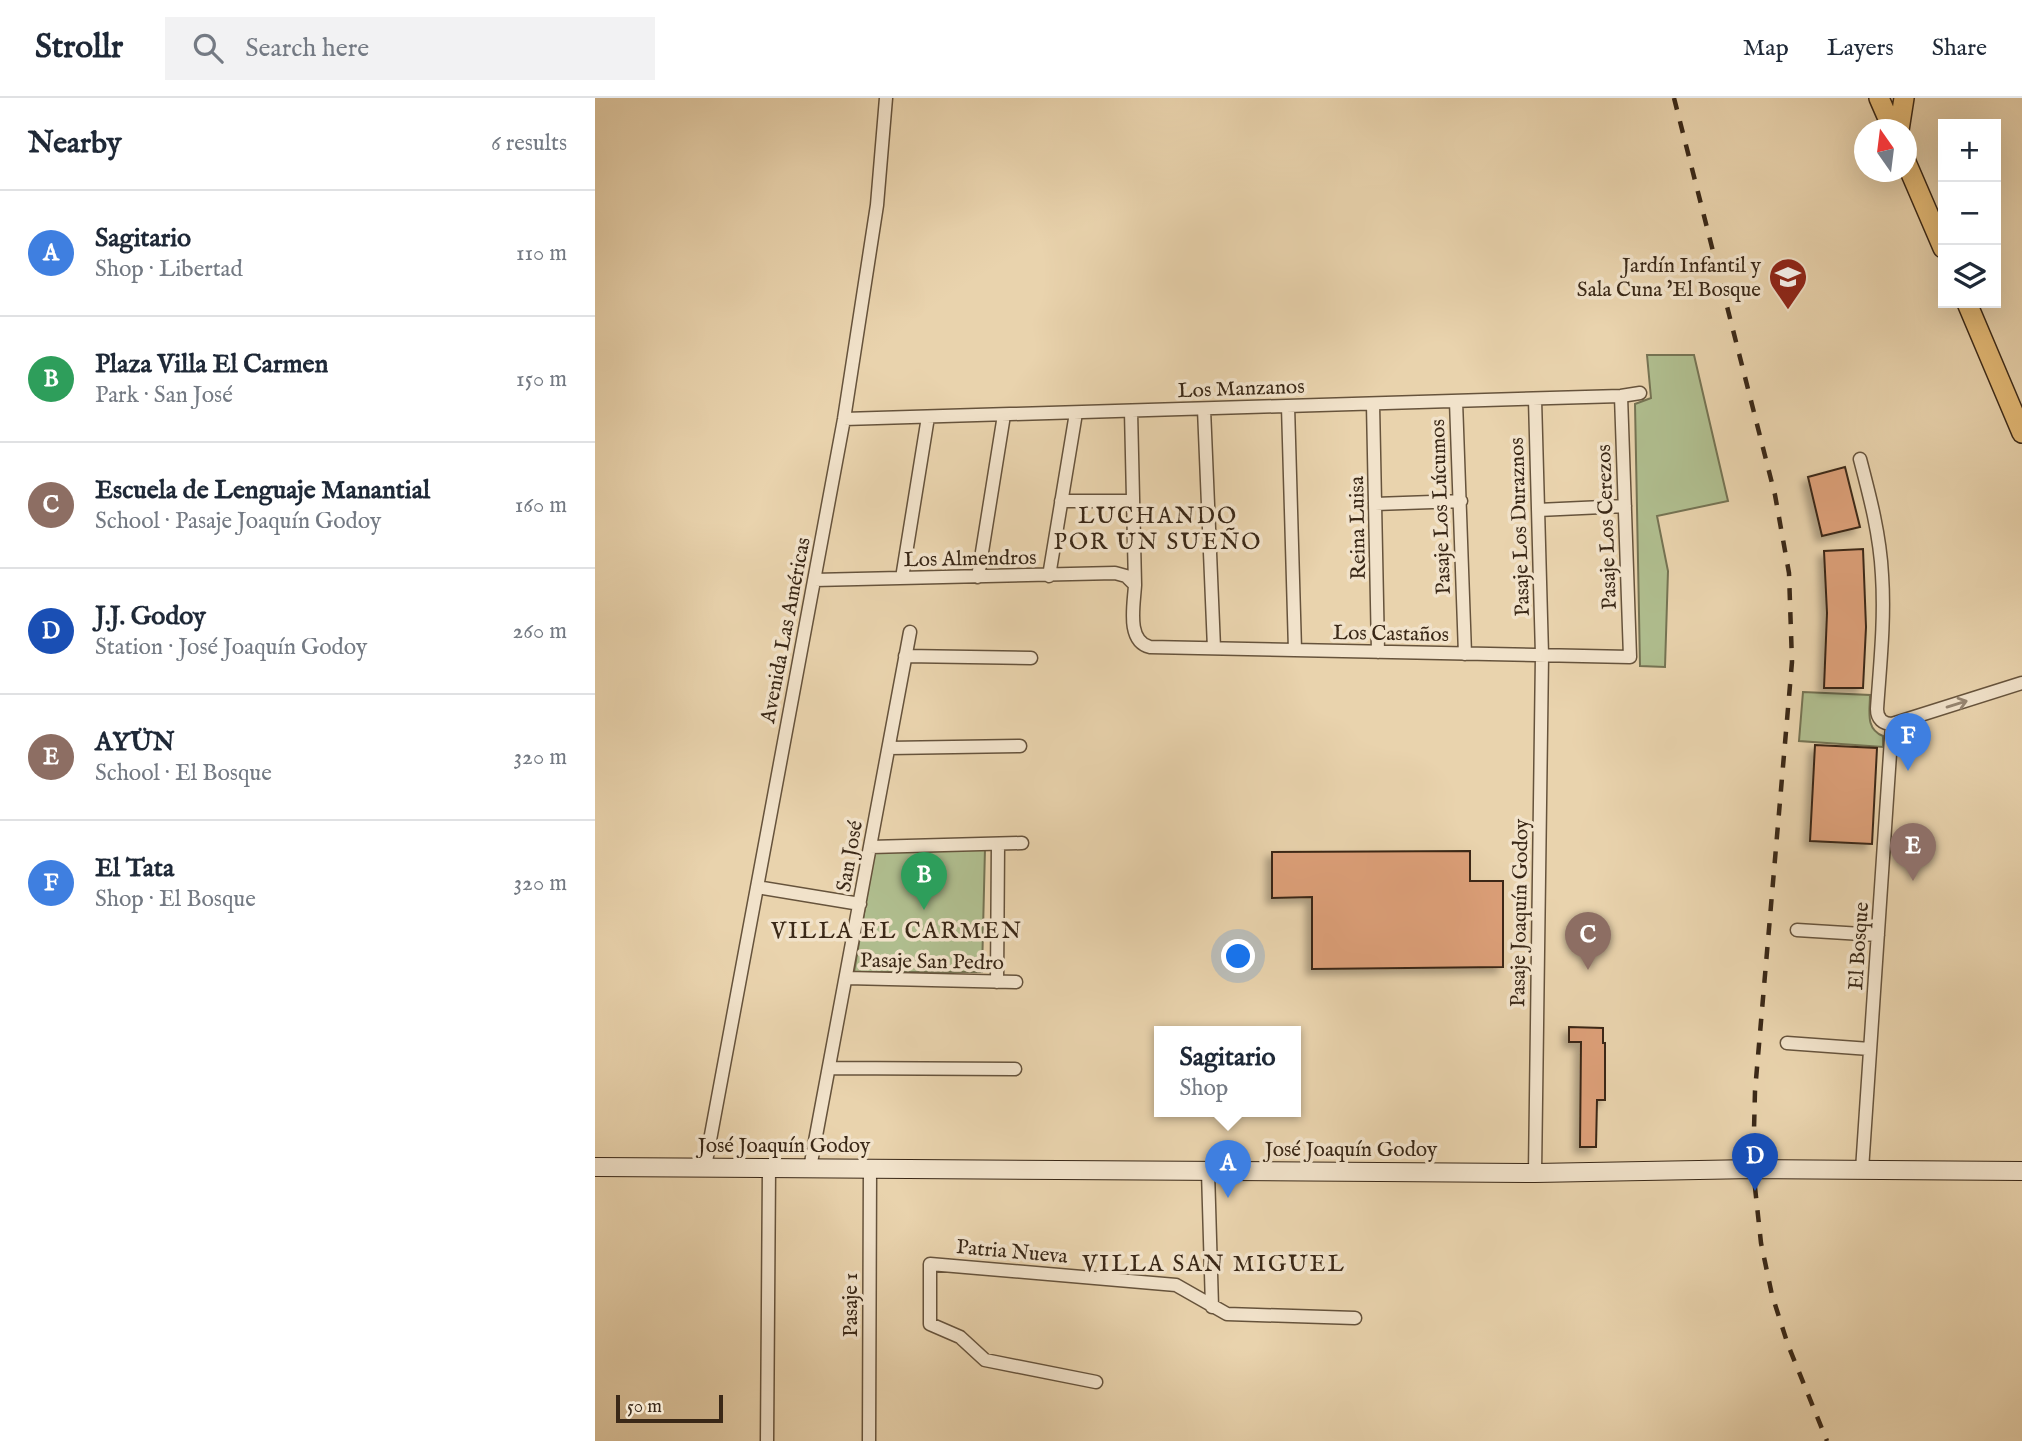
<!DOCTYPE html>
<meta charset="utf-8">
<style>
:root{--surface:#fff;--page:#f2f2f3;--text:#1f2937;--muted:#747a83;--line:#e0e1e3;--accent:#ea580c}
body{margin:0;font-family:"IM FELL English",serif;background:var(--page);color:var(--text)}
.controls{position:absolute;right:21px;top:21px;display:grid;overflow:hidden;border-radius:0px;box-shadow:0 7px 28px #0002}
.controls button{width:63px;height:63px;display:grid;place-items:center;padding:0;border:0;border-bottom:2px solid var(--line);background:var(--surface);color:var(--text);font:35px sans-serif}
.compass{position:absolute;left:1259px;top:21px;width:63px;height:63px;border-radius:50%;background:var(--surface);box-shadow:0 7px 28px #0002;rotate:346deg}
.scale{position:absolute;left:21px;bottom:18px;width:107px;box-sizing:border-box;padding-left:7px;border:4px solid #3a2817;border-top:0;font-size:19px;line-height:24px;white-space:nowrap;color:#3a2817;-webkit-text-stroke:5px #f1e2ca;paint-order:stroke}
.you{position:absolute;left:644px;top:859px;width:24px;height:24px;margin:-18px;border:5px solid #fff;border-radius:50%;background:#1a73e8;box-shadow:0 0 0 10px #1a73e833}
.badge{display:grid;place-items:center;width:46px;height:46px;border-radius:50%;background:var(--accent);color:#fff;font-size:23px;font-weight:700}
.pin{position:absolute;translate:-50% -58px;filter:drop-shadow(0 2px 4px #0008)}
.pin::after{content:'';position:absolute;top:37px;width:24px;height:21px;background:inherit;clip-path:polygon(0 0,100% 0,50% 100%)}
.popup{position:absolute;left:559px;top:928px;width:147px;height:91px;box-sizing:border-box;display:grid;place-content:center;border-radius:0px;background:var(--surface);filter:drop-shadow(0 2px 5px #0005);font-size:23px;white-space:nowrap;color:var(--muted)}
.popup b{font-size:26px;color:var(--text)}
.popup::after{content:'';position:absolute;left:50%;top:100%;margin-left:-14px;border:14px solid transparent;border-top-color:var(--surface)}
.list{margin:0;padding:0;list-style:none}
h2{display:flex;justify-content:space-between;align-items:center;height:91px;margin:0;padding:0 28px;font-size:30px}
h2 small{font-size:23px;font-weight:400;color:var(--muted)}
.list li{display:grid;grid-template-columns:46px 1fr auto;gap:21px;align-items:center;box-sizing:border-box;height:126px;padding:0 28px;border-top:2px solid var(--line)}
.list b{display:block;font-size:26px;white-space:nowrap}
.list p{margin:0;font-size:23px;white-space:nowrap;color:var(--muted)}
.list em{font-size:23px;font-style:normal;color:var(--muted)}
.icon{flex:none;width:38px;height:38px;fill:none;stroke:currentColor;stroke-width:2;stroke-linecap:round;stroke-linejoin:round}
.map{position:relative;flex:none;width:1427px;height:1343px;overflow:hidden}
header{display:flex;align-items:center;gap:42px;box-sizing:border-box;height:98px;padding:0 35px;background:var(--surface);border-bottom:2px solid var(--line)}
header strong{font-size:33px}
nav{display:flex;gap:38px;margin-inline-start:auto;font-size:24px}
.search{width:490px;height:63px;background:var(--page);display:flex;align-items:center;gap:18px;box-sizing:border-box;padding:0 24px;border-radius:0px;color:var(--muted);font-size:26px}
main{display:flex}
aside{flex:1;background:var(--surface)}
.map>svg:first-child{display:block}
</style>
<header>
<strong>Strollr</strong>
<div class="search"><svg class="icon" aria-label="search" viewBox="0 0 24 24"><circle cx="10" cy="10" r="6"/><path d="M15 15l6 6"/></svg>Search here</div>
<nav><a>Map</a><a>Layers</a><a>Share</a></nav>
</header>
<main>
<aside>
<h2>Nearby<small>6 results</small></h2>
<ul class="list">
<li><span class="badge" style="background:#3f7fe0">A</span><div><b>Sagitario</b><p>Shop · Libertad</p></div><em>110 m</em></li>
<li><span class="badge" style="background:#2e9e5b">B</span><div><b>Plaza Villa El Carmen</b><p>Park · San José</p></div><em>150 m</em></li>
<li><span class="badge" style="background:#8d6e63">C</span><div><b>Escuela de Lenguaje Manantial</b><p>School · Pasaje Joaquín Godoy</p></div><em>160 m</em></li>
<li><span class="badge" style="background:#1a4fb4">D</span><div><b>J.J. Godoy</b><p>Station · José Joaquín Godoy</p></div><em>260 m</em></li>
<li><span class="badge" style="background:#8d6e63">E</span><div><b>AYÜN</b><p>School · El Bosque</p></div><em>320 m</em></li>
<li><span class="badge" style="background:#3f7fe0">F</span><div><b>El Tata</b><p>Shop · El Bosque</p></div><em>320 m</em></li>
</ul>
</aside>
<div class="map">
<svg width="1427" height="1343" viewBox="0 0 1427 1343">
<defs>
<filter id="shadow"><feDropShadow dx="-5.5" dy="5.5" stdDeviation="3.5" flood-color="#0004"/></filter>
</defs>
<rect width="100%" height="100%" fill="#e9d3ad"/>
<filter id="stains"><feTurbulence type="fractalNoise" baseFrequency=".00286" numOctaves="4"/><feColorMatrix values="0 0 0 0 .2 0 0 0 0 .09 0 0 0 0 .02 0 0 0 .5 -.17"/></filter>
<radialGradient id="worn" r=".72"><stop offset=".6" stop-color="#630" stop-opacity="0"/><stop offset="1" stop-color="#630" stop-opacity=".3"/></radialGradient>
<path fill="#b0be8f" stroke="#757353" stroke-width="2" d="M1052,257H1099L1133,403L1062,418L1073,473L1070,569L1045,568L1040,306L1056,300Z
M1208,594L1275,597C1275,613 1270,631 1288,638V649L1204,643Z
M280,750H390L387,874H259Z"/>
<path fill="#dc9f78" stroke="#3a2817" stroke-width="2" filter="url(#shadow)" d="M1250,369L1265,429L1227,438L1213,379Z
M1268,451L1271,529L1268,590H1229L1232,515L1229,453Z
M1220,647L1282,650L1277,746L1215,743Z
M875,753V783H908V869L717,871V799L677,800V754Z
M974,929L1008,930V945H1010V1002H1002L1001,1049H985L986,944H974Z"/>
<g fill="none" stroke-linecap="round" stroke-linejoin="round">
<defs>
<path id="street" d="M861,303L870,556
M778,306L783,554
M693,308L700,552
M609,311L619,550
M536,313L540,487
M249,321L1026,298L1045,295
M1265,361C1275,399 1285,437 1287,477C1290,522 1285,567 1282,611C1282,621 1288,626 1297,626L1427,585
M466,403H538
M780,406L866,403
M943,412L1030,408
M454,478L481,315
M383,479L409,317
M307,480L333,319
M219,482L520,475L531,478L540,487C539,507 531,543 555,549L1035,559L1026,298
M310,558L436,560
M294,650L425,648
M275,749L427,745
M162,789L265,806
M1202,832L1283,837
M252,880L421,884
M402,884L403,746
M1192,945L1275,951
M235,970L420,971
M110,1069L249,321L282,107L291,0
M215,1070L315,534
M1267,1072L1297,626
M613,1073L617,1209
M940,1075L947,557L940,301
M501,1284L390,1262L365,1239L335,1226V1166L581,1187L632,1216L760,1220
M172,1343L174,1070
M274,1343L275,1070"/>
<path id="secondary" d="M0,1069L940,1075L1158,1071L1427,1073"/>
<path id="primary" d="M1284,0L1298,32
M1304,32L1309,0
M1311,64L1348,150
M1372,205L1427,335"/>
</defs>
<use href="#street" stroke="#66533c" stroke-width="15"/>
<use href="#secondary" stroke="#3a2817" stroke-width="20"/>
<use href="#primary" stroke="#3a2817" stroke-width="22"/>
<use href="#street" stroke="#f1e2ca" stroke-width="12"/>
<use href="#secondary" stroke="#f1e2ca" stroke-width="18"/>
<use href="#primary" stroke="#e4ba76" stroke-width="19"/>
<path stroke="#3a2817" stroke-width="4.5" stroke-dasharray="12 12" stroke-linecap="butt" d="M1079,0L1180,397L1194,475L1197,564L1160,993L1158,1071L1166,1145L1177,1197L1193,1247L1232,1343"/>
</g>
<defs><path id="oneway-shaft" d="M-6 0H5M1.5-3L5.5 0L1.5 3" fill="none" stroke-width="1.6" stroke-linecap="round" stroke-linejoin="round" transform="scale(1.75)"/></defs>
<use stroke="#968570" href="#oneway-shaft" transform="translate(1362 606) rotate(-17)"/>
<defs>
<symbol id="school-pin" viewBox="-11 -11 22 30"><path d="M0 17L-7.5 6A9.5 9.5 0 1 1 7.5 6Z" fill="#8f2418" stroke="#f1e2ca"/><path d="M0-5L7-2L0 1L-7-2ZM-4 1L0 2.5L4 1V4Q0 6-4 4Z" fill="#fff"/></symbol>
</defs>
<g fill-rule="evenodd">
<use href="#school-pin" x="1171" y="157" width="44" height="60"/>
</g>
<g text-anchor="middle" stroke-width="7" stroke-linejoin="round" paint-order="stroke">
<g font-size="21" fill="#3a2817" stroke="#f1e2ca" text-anchor="end">
<text x="1166" y="174">Jardín Infantil y<tspan x="1166" dy="24">Sala Cuna 'El Bosque</tspan></text>
</g>
<g font-size="21" fill="#3a2817" stroke="#f1e2ca">
<text transform="translate(646 290) rotate(-2)" y="7">Los Manzanos</text>
<text transform="translate(845 409) rotate(-92)" y="7">Pasaje Los Lúcumos</text>
<text transform="translate(924 429) rotate(-92)" y="7">Pasaje Los Duraznos</text>
<text transform="translate(1011 429) rotate(-92)" y="7">Pasaje Los Cerezos</text>
<text transform="translate(762 430) rotate(-91)" y="7">Reina Luisa</text>
<text transform="translate(375 460) rotate(-1)" y="7">Los Almendros</text>
<text transform="translate(190 532) rotate(-79)" y="7">Avenida Las Américas</text>
<text transform="translate(796 535) rotate(1)" y="7">Los Castaños</text>
<text transform="translate(254 758) rotate(-80)" y="7">San José</text>
<text transform="translate(924 815) rotate(-89)" y="7">Pasaje Joaquín Godoy</text>
<text transform="translate(1263 848) rotate(-86)" y="7">El Bosque</text>
<text transform="translate(337 863) rotate(1)" y="7">Pasaje San Pedro</text>
<text x="189" y="1054">José Joaquín Godoy</text>
<text x="756" y="1058">José Joaquín Godoy</text>
<text transform="translate(417 1153) rotate(5)" y="7">Patria Nueva</text>
<text transform="translate(255 1207) rotate(-90)" y="7">Pasaje 1</text>
</g>
<g font-size="23" letter-spacing="2" fill="#3a2817" stroke="#f1e2ca">
<text x="563" y="425">LUCHANDO<tspan x="563" dy="26">POR UN SUEÑO</tspan></text>
<text x="302" y="840">VILLA EL CARMEN</text>
<text x="619" y="1173">VILLA SAN MIGUEL</text>
</g>
</g>
<rect width="100%" height="100%" filter="url(#stains)"/>
<rect width="100%" height="100%" fill="url(#worn)"/>
</svg>
<div class="controls">
<button>+</button>
<button>−</button>
<button><svg class="icon" aria-label="layers" viewBox="0 0 24 24"><path d="M12 4l9 5-9 5-9-5zM3 14l9 5 9-5"/></svg></button>
</div>
<svg class="compass" viewBox="-18 -18 36 36"><path d="M0-13l5 13h-10z" fill="#e53935"/><path d="M0 13l5-13h-10z" fill="#747a83"/></svg>
<div class="scale">50 m</div>
<div class="you"></div>
<div class="pin badge" style="left:633px;top:1100px;background:#3f7fe0">A</div>
<div class="popup"><b>Sagitario</b>Shop</div>
<div class="pin badge" style="left:329px;top:812px;background:#2e9e5b">B</div>
<div class="pin badge" style="left:993px;top:872px;background:#8d6e63">C</div>
<div class="pin badge" style="left:1160px;top:1093px;background:#1a4fb4">D</div>
<div class="pin badge" style="left:1318px;top:783px;background:#8d6e63">E</div>
<div class="pin badge" style="left:1313px;top:673px;background:#3f7fe0">F</div>
</div>
</main>
